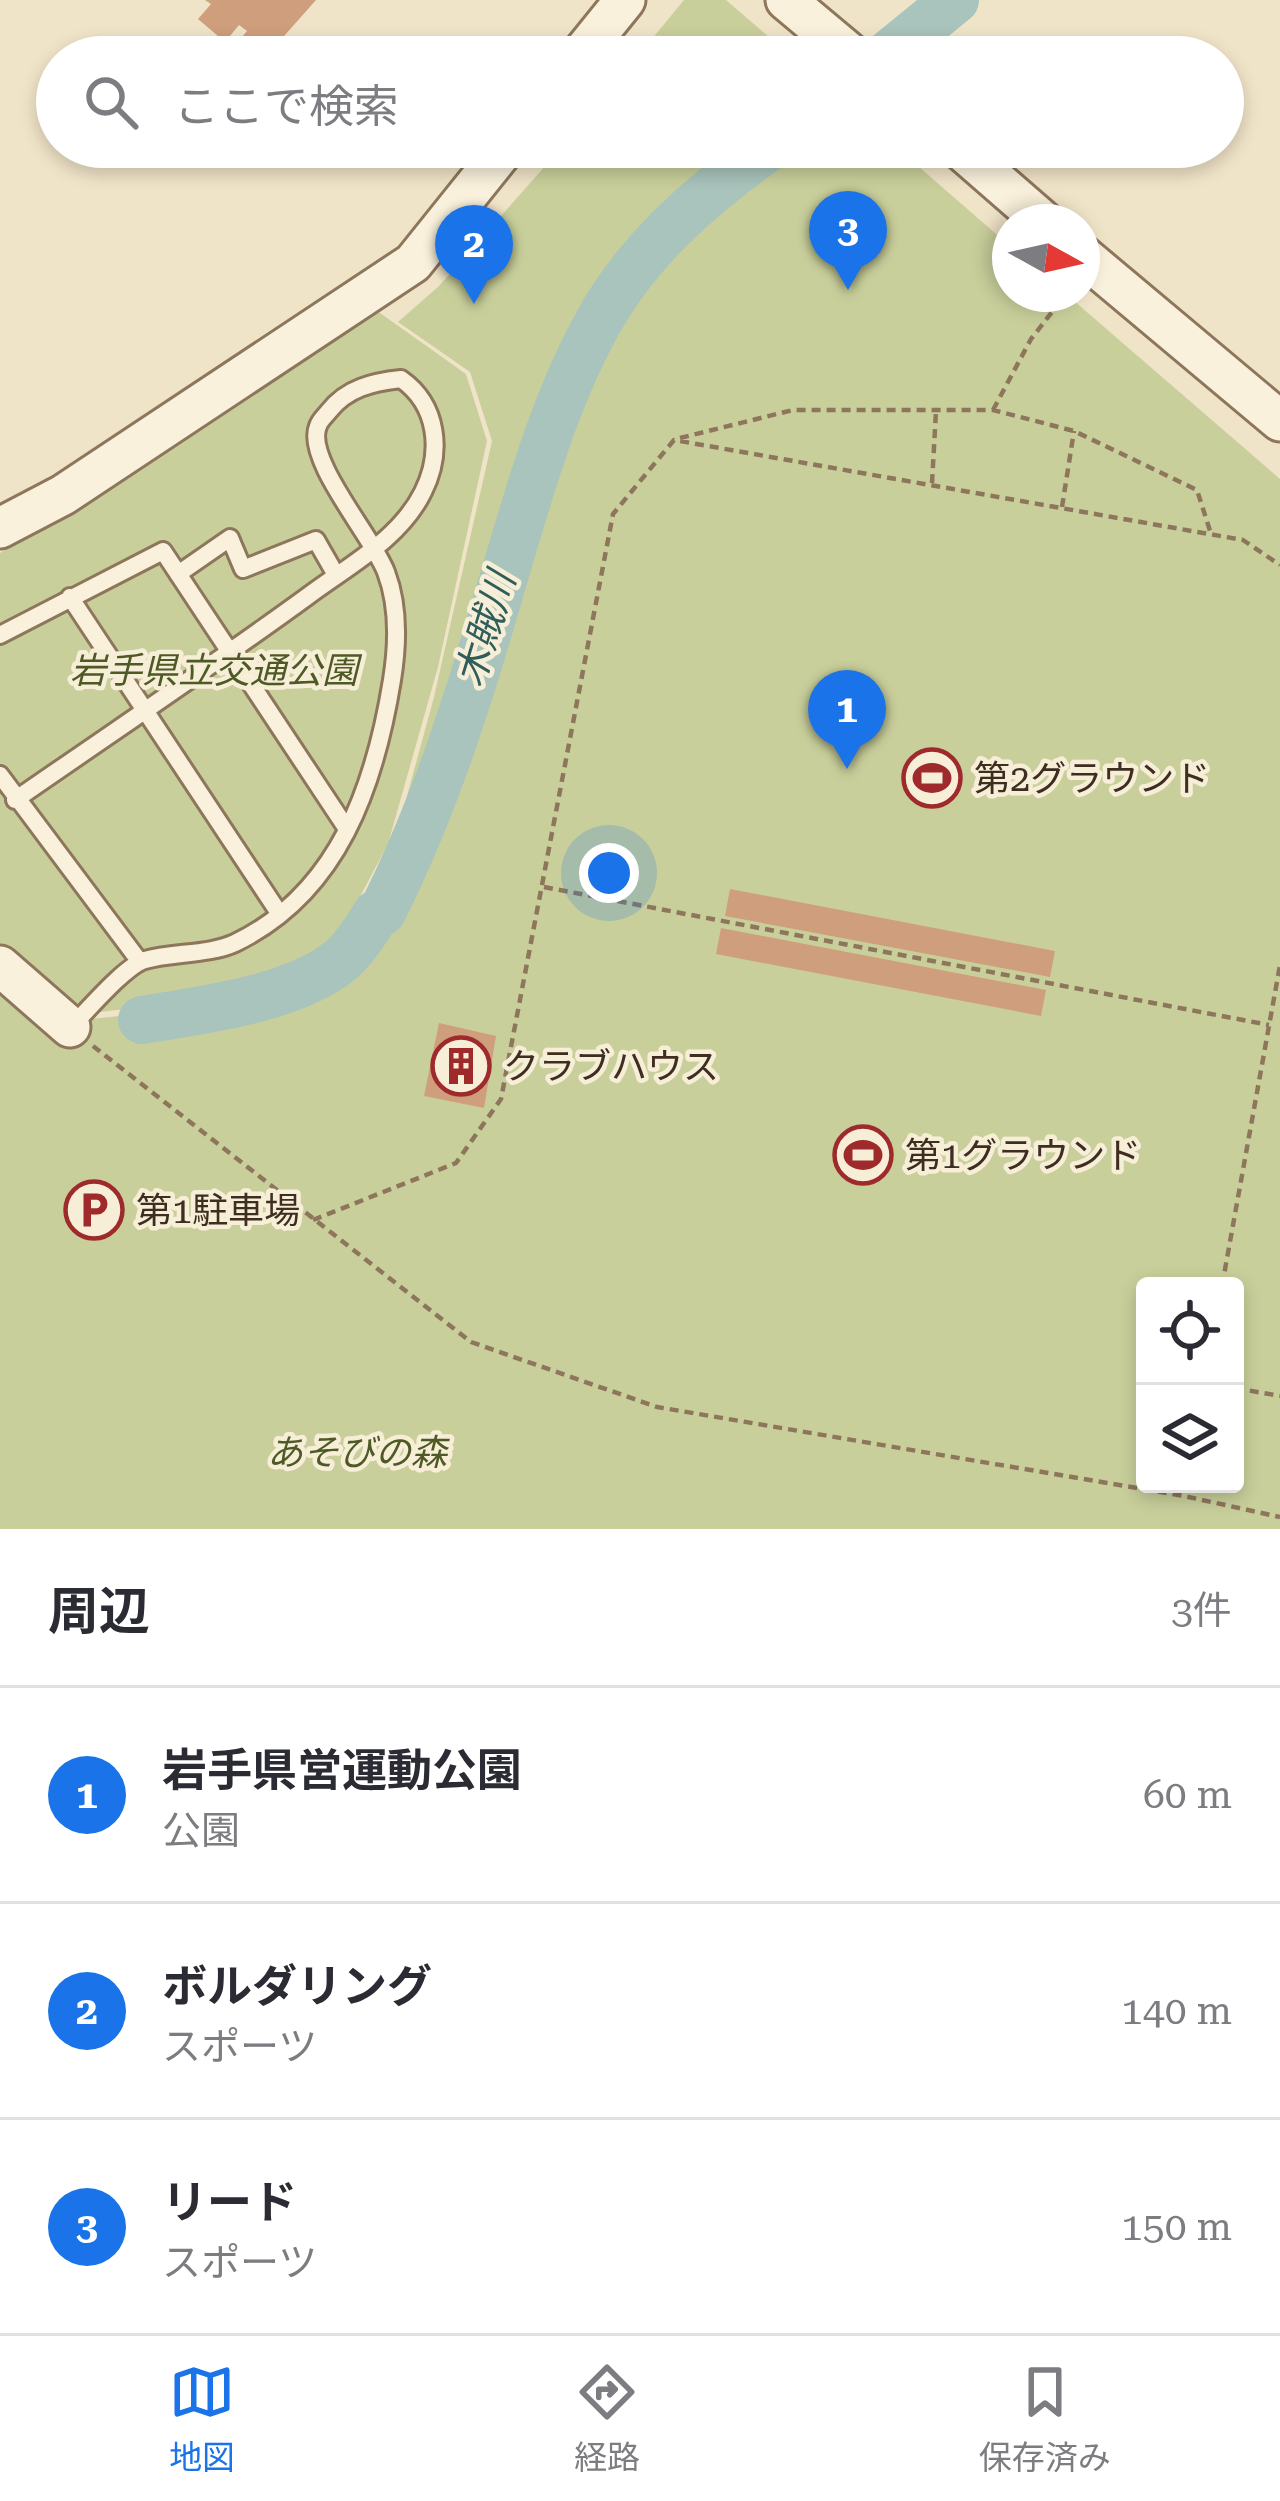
<!DOCTYPE html>
<html lang="ja">
<meta charset="utf-8">
<style>
:root{--surface:#fff;--page:#f2f2f3;--text:#2b2b33;--muted:#7c7c81;--line:#e1e1e2;--accent:#1a73e8}
body{margin:0;font-family:"Roboto Serif","Noto Sans JP",serif;background:var(--page);color:var(--text)}
.controls{position:absolute;right:36px;bottom:36px;display:grid;overflow:hidden;border-radius:12px;box-shadow:0 6px 18px #0003}
.controls button{width:108px;height:108px;display:grid;place-items:center;padding:0;border:0;border-bottom:3px solid var(--line);background:var(--surface);color:var(--text);font:60px sans-serif}
.compass{position:absolute;left:992px;top:204px;width:108px;height:108px;border-radius:50%;background:var(--surface);box-shadow:0 6px 18px #0003;rotate:98deg}
.you{position:absolute;left:609px;top:873px;width:42px;height:42px;margin:-30px;border:9px solid #fff;border-radius:50%;background:#1a73e8;box-shadow:0 0 0 18px #1a73e833}
.badge{display:grid;place-items:center;width:78px;height:78px;border-radius:50%;background:var(--accent);color:#fff;font-size:39px;font-weight:700}
.pin{position:absolute;translate:-50% -99px;filter:drop-shadow(0 3px 6px #0008)}
.pin::after{content:'';position:absolute;top:63px;width:42px;height:36px;background:inherit;clip-path:polygon(0 0,100% 0,50% 100%)}
.list{margin:0;padding:0;list-style:none}
h2{display:flex;justify-content:space-between;align-items:center;height:156px;margin:0;padding:0 48px;font-size:51px}
h2 small{font-size:39px;font-weight:400;color:var(--muted)}
.list li{display:grid;grid-template-columns:78px 1fr auto;gap:36px;align-items:center;box-sizing:border-box;height:216px;padding:0 48px;border-top:3px solid var(--line)}
.list b{display:block;font-size:45px;white-space:nowrap}
.list p{margin:0;font-size:39px;white-space:nowrap;color:var(--muted)}
.list em{font-size:39px;font-style:normal;color:var(--muted)}
.icon{flex:none;width:66px;height:66px;fill:none;stroke:currentColor;stroke-width:2;stroke-linecap:round;stroke-linejoin:round}
.map{position:relative;flex:none;width:1280px;height:1529px;overflow:hidden}
.search{position:absolute;background:var(--surface);box-shadow:0 6px 18px #0003;left:36px;right:36px;top:36px;height:132px;display:flex;align-items:center;gap:30px;box-sizing:border-box;padding:0 42px;border-radius:66px;color:var(--muted);font-size:45px}
.sheet{height:804px;background:var(--surface)}
nav{display:flex;justify-content:space-around;align-items:center;box-sizing:border-box;height:168px;border-top:3px solid var(--line);background:var(--surface);font-size:33px;color:var(--muted)}
nav a{display:grid;justify-items:center;gap:6px}
nav .on{color:var(--accent)}
.map>svg:first-child{display:block}
</style>
<div class="map">
<svg width="1280" height="1529" viewBox="0 0 1280 1529">
<rect width="100%" height="100%" fill="#f0e4c8"/>
<path fill="#c9cf9b" fill-rule="evenodd" d="M684,0H726L792,57H637Z
M562,147H896L1010,246V294H1066L1280,479V1529H0V959L81,1020L158,1012L327,976L395,840L434,697L492,441L470,372L398,322L439,286ZM1145,1286H1235V1484H1145Z
M373,308L466,374L487,441L438,667L388,844L321,970L212,999L83,1014L0,947V553Z"/>
<g fill="none" stroke-linecap="round" stroke-linejoin="round">
<path stroke="#a9c4bc" stroke-width="48" d="M885,57L955,0
M142,1020C202,1010 294,999 341,960C355,948 367,929 376,914L382,912C434,809 469,698 501,587C527,500 551,410 594,330C634,253 700,196 769,147"/>
</g>
<path fill="#cf9f7d" d="M205,0H316L277,44L281,48L273,57H239L231,50L247,31L239,25L225,42L198,19L211,4Z
M730,889L1055,951L1050,977L725,916Z
M721,928L1046,990L1041,1016L716,954Z
M439,1023L496,1036L484,1108L424,1096Z"/>
<g fill="none" stroke-linecap="round" stroke-linejoin="round">
<defs>
<path id="service" d="M178,574L230,538L243,569L316,540L336,575
M70,597L279,913
M0,635L163,551L347,829
M0,775L140,962
M15,800C113,732 212,666 308,596C348,566 400,539 423,492C443,452 438,405 401,379C373,382 347,388 329,411C325,416 320,420 318,426C304,459 373,537 386,572C399,606 398,643 392,680C375,785 339,893 235,943C209,955 173,952 145,960C125,966 88,1010 71,1027"/>
<path id="tertiary" d="M786,0L854,57
M579,57L625,0
M958,147L1044,222
M1082,255L1280,421
M0,528L63,495L413,263L506,147
M0,966L70,1027"/>
</defs>
<use href="#service" stroke="#8d765c" stroke-width="22"/>
<use href="#tertiary" stroke="#8d765c" stroke-width="45"/>
<path stroke="#8d765c" stroke-width="4.5" stroke-dasharray="9 6" stroke-linecap="butt" d="M993,410L1031,339L1066,294
M680,438L793,410H993L1074,431L1197,490L1211,534
M932,483L936,411
M1062,507L1074,431
M544,887L1269,1025
M93,1046L471,1342L657,1407L1184,1496L1280,1517
M313,1220L456,1163L501,1099L613,514L674,440L1243,540L1280,565
M1222,1286L1280,965
M1235,1388L1280,1396"/>
<use href="#service" stroke="#faf1dc" stroke-width="16"/>
<use href="#tertiary" stroke="#faf1dc" stroke-width="39"/>
</g>
<defs>
<symbol id="stadium-ring" viewBox="-11 -11 22 22"><circle r="9.5" fill="#f7eed8" stroke="#9e2a2b" stroke-width="1.5"/><path d="M0-5a6.5 5 0 1 0 0 10a6.5 5 0 1 0 0-10ZM-3.5-1.8h7v3.6h-7Z" fill="#9e2a2b"/></symbol>
<symbol id="building-ring" viewBox="-11 -11 22 22"><circle r="9.5" fill="#f7eed8" stroke="#9e2a2b" stroke-width="1.5"/><path d="M-4-6H4V6H1V3H-1V6H-4ZM-2.5-4.3h1.7v1.8h-1.7ZM.8-4.3h1.7v1.8H.8ZM-2.5-1h1.7V.8h-1.7ZM.8-1h1.7V.8H.8Z" fill="#9e2a2b"/></symbol>
<symbol id="parking-ring" viewBox="-11 -11 22 22"><circle r="9.5" fill="#f7eed8" stroke="#9e2a2b" stroke-width="1.5"/><path d="M-3.5-5.5H1a3.5 3.5 0 0 1 0 7H-1V5.5H-3.5ZM-1-3.4V-.6H.8a1.4 1.4 0 0 0 0-2.8Z" fill="#9e2a2b"/></symbol>
</defs>
<g fill-rule="evenodd">
<use href="#stadium-ring" x="899" y="745" width="66" height="66"/>
<use href="#building-ring" x="428" y="1033" width="66" height="66"/>
<use href="#stadium-ring" x="830" y="1122" width="66" height="66"/>
<use href="#parking-ring" x="61" y="1177" width="66" height="66"/>
</g>
<g text-anchor="middle" stroke-width="9" stroke-linejoin="round" paint-order="stroke">
<g font-size="36" font-style="italic" fill="#4d5a26" stroke="#f7eed8">
<text x="214" y="683">岩手県立交通公園</text>
<text x="357" y="1465">あそびの森</text>
</g>
<g font-size="36" fill="#3d2e20" stroke="#f7eed8" text-anchor="start">
<text x="974" y="791">第2グラウンド</text>
<text x="503" y="1079">クラブハウス</text>
<text x="905" y="1168">第1グラウンド</text>
<text x="136" y="1223">第1駐車場</text>
</g>
<g font-size="39" font-style="italic" fill="#2f5d5a" stroke="#f7eed8">
<text transform="translate(485 629) rotate(-73)" y="14">木賊川</text>
</g>
</g>
</svg>
<div class="controls">
<button><svg class="icon" aria-label="locate" viewBox="0 0 24 24"><circle cx="12" cy="12" r="6"/><path d="M12 2v4M12 18v4M2 12h4M18 12h4"/></svg></button>
<button><svg class="icon" aria-label="layers" viewBox="0 0 24 24"><path d="M12 4l9 5-9 5-9-5zM3 14l9 5 9-5"/></svg></button>
</div>
<svg class="compass" viewBox="-18 -18 36 36"><path d="M0-13l5 13h-10z" fill="#e53935"/><path d="M0 13l5-13h-10z" fill="#7c7c81"/></svg>
<div class="you"></div>
<div class="pin badge" style="left:847px;top:769px">1</div>
<div class="pin badge" style="left:474px;top:304px">2</div>
<div class="pin badge" style="left:848px;top:290px">3</div>
<div class="search"><svg class="icon" aria-label="search" viewBox="0 0 24 24"><circle cx="10" cy="10" r="6"/><path d="M15 15l6 6"/></svg>ここで検索</div>
</div>
<section class="sheet">
<h2>周辺<small>3件</small></h2>
<ul class="list">
<li><span class="badge">1</span><div><b>岩手県営運動公園</b><p>公園</p></div><em>60 m</em></li>
<li><span class="badge">2</span><div><b>ボルダリング</b><p>スポーツ</p></div><em>140 m</em></li>
<li><span class="badge">3</span><div><b>リード</b><p>スポーツ</p></div><em>150 m</em></li>
</ul>
</section>
<nav>
<a class="on"><svg class="icon" aria-label="map" viewBox="0 0 24 24"><path d="M3 6l6-2 6 2 6-2v14l-6 2-6-2-6 2zM9 4v14M15 6v14"/></svg>地図</a>
<a><svg class="icon" aria-label="directions" viewBox="0 0 24 24"><path d="M12 3l9 9-9 9-9-9zM9 14v-3h6M13 9l2 2-2 2"/></svg>経路</a>
<a><svg class="icon" aria-label="saved" viewBox="0 0 24 24"><path d="M7 4h10v16l-5-4-5 4z"/></svg>保存済み</a>
</nav>
